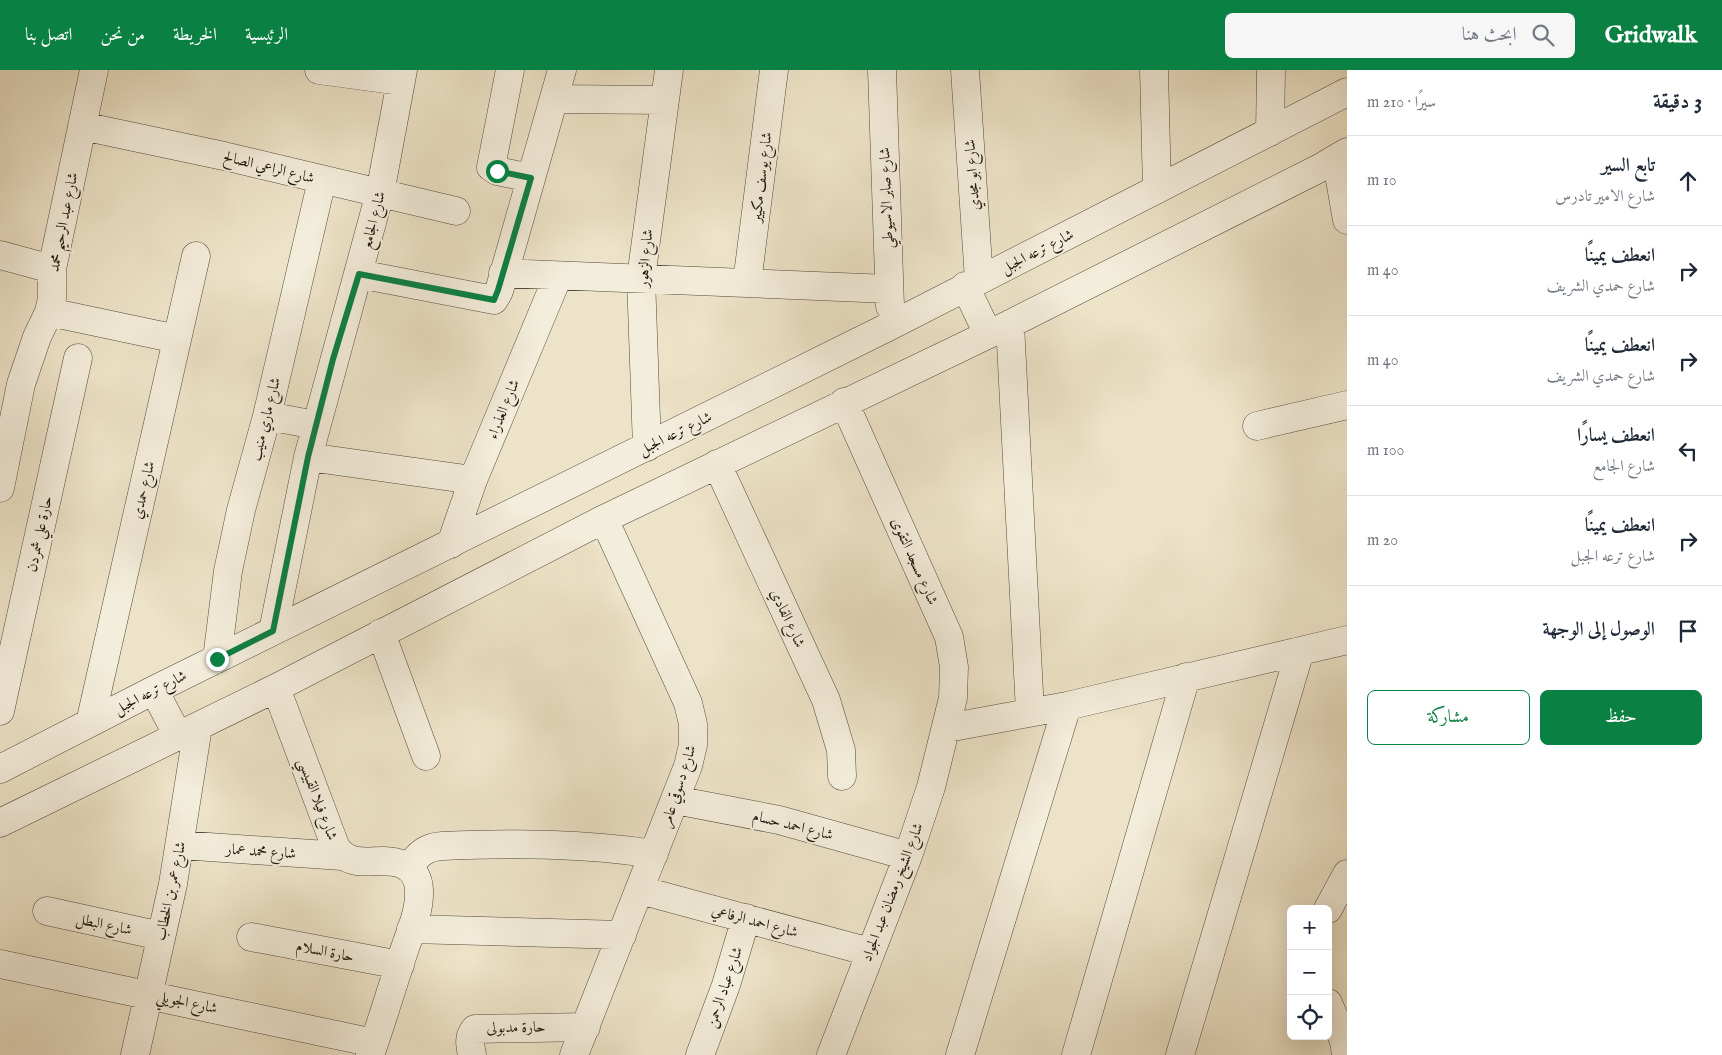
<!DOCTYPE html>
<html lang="ar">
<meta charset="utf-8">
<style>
:root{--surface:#fff;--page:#f6f6f7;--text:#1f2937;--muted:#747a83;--line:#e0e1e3;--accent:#0b8043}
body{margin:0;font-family:"IM FELL English",Amiri,serif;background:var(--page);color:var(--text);direction:rtl}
.controls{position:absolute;right:15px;bottom:15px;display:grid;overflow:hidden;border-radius:8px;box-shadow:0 5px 20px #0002}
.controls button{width:45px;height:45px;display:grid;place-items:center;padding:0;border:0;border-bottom:1px solid var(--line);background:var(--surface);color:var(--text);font:25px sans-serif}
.stop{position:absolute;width:15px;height:15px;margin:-11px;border:4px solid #0b8043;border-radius:50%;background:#fff}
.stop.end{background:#0b8043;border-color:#fff;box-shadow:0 1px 5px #0008}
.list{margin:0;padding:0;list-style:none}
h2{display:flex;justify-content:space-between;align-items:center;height:65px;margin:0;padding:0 20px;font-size:21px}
h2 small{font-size:16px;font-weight:400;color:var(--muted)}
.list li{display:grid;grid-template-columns:32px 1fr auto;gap:15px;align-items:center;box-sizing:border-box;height:90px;padding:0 20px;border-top:1px solid var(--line)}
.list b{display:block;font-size:19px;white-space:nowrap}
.list p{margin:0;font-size:16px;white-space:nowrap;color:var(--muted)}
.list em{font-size:16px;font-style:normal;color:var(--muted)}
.actions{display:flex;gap:10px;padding:15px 20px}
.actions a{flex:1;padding:11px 0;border:1px solid var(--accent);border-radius:8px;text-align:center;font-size:18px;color:var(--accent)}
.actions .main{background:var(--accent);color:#fff}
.icon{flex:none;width:28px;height:28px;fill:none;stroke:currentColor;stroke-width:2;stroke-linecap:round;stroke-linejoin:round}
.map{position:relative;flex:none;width:1347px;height:985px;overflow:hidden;direction:ltr}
header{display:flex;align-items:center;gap:30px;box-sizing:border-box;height:70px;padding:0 25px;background:var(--accent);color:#fff}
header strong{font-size:24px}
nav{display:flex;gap:28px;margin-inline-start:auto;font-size:18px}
.search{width:350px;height:45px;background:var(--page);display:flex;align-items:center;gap:12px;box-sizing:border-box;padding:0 18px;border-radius:8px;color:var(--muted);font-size:19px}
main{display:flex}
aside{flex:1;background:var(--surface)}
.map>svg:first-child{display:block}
</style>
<header>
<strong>Gridwalk</strong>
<div class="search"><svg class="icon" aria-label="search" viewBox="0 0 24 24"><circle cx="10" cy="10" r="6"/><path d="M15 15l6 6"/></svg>ابحث هنا</div>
<nav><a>الرئيسية</a><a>الخريطة</a><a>من نحن</a><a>اتصل بنا</a></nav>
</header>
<main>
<aside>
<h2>3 دقيقة<small>سيرًا · 210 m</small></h2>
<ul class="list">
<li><svg class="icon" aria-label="ahead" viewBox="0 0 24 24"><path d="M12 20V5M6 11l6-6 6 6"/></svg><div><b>تابع السير</b><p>شارع الامير تادرس</p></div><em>10 m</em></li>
<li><svg class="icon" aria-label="right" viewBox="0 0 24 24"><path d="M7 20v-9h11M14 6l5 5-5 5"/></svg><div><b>انعطف يمينًا</b><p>شارع حمدي الشريف</p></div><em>40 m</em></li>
<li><svg class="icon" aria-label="right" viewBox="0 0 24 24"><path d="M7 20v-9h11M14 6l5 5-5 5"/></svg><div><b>انعطف يمينًا</b><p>شارع حمدي الشريف</p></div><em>40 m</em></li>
<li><svg class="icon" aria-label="left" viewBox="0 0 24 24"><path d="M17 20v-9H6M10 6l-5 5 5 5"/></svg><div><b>انعطف يسارًا</b><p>شارع الجامع</p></div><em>100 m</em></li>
<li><svg class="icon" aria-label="right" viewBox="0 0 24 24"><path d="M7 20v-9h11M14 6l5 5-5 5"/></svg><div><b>انعطف يمينًا</b><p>شارع ترعه الجبل</p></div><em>20 m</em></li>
<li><svg class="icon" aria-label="arrive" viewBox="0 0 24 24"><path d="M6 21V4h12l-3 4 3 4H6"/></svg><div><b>الوصول إلى الوجهة</b></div></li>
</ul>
<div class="actions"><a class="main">حفظ</a><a>مشاركة</a></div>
</aside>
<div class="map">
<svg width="1347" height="985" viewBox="0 0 1347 985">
<rect width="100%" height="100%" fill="#ede3c8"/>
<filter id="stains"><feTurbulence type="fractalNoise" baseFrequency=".004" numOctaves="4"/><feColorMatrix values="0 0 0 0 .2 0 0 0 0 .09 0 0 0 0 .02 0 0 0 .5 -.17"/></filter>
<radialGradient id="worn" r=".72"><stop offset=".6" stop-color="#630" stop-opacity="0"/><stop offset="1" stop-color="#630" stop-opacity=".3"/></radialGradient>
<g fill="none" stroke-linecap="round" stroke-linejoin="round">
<defs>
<path id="minor" d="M319,0L401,11
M510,0L491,97L497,101L531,108
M882,0L890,236
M965,0L979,210
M1154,0L1157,119
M554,29L664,30
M82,56L224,86L456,141
M1270,62L1271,0
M1331,92L1339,104L1347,150
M0,185L52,199
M503,203L889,219
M359,204L494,230L499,221L562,0
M747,213L774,0
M965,216L988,264
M49,242L177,269
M1010,254L1030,642
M267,346L316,355
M1257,356L1347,335
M647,377L641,208L669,0
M308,387L473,410
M717,394L826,630L841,680L842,706
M0,418L21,314L37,267L49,242L52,228V199L94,0
M451,474L473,410L558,206
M273,561L308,387L380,123L403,0
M381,563L426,686
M217,589L228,501L241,440L267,346L322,110
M276,618L336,778C354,802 378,785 402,794C414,799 419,809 419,821C420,842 409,865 403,884C392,917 382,951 370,985
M154,620L178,666
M0,641L78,288
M90,653L196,186
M947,658L1067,636L1347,570
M0,699L154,620L890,256L1347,22
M675,730L779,750L908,786
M0,753L276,618L604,449L1010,254L1320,98L1347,82
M180,775L342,786
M410,798C417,784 426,777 442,776C513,773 583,773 654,784
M640,820L870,882
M1328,839L1347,804
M47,841L161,866
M411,859L622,865
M251,867L400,895
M0,894L374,973
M1328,933L1344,971L1346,985
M135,985L173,814L198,657
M472,985C470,975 468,967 475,959L586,957
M574,985L688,696L693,675V654L688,633L604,449
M700,985L726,915L746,848
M831,985L908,786L931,717L953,628L954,597L949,567L844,332
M960,985L1067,636
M1076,985L1186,607
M1180,985L1300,581"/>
</defs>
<use href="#minor" stroke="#524a3c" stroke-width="29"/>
<use href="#minor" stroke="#f3eddb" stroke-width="28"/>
</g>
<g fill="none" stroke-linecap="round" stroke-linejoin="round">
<path stroke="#0b8043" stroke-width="6" d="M217,589L273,561L308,387L333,289L359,204L494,230L498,220L531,108L497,101"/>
</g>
<g text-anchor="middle" stroke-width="4" stroke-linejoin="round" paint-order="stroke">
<g font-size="15" fill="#1e170e" stroke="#f3eddb">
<text transform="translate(269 97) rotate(14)" y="5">شارع الراعي الصالح</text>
<text transform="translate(972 105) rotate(-94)" y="5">شارع ابو مجدي</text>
<text transform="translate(761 107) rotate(-83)" y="5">شارع يوسف مكيير</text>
<text transform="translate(886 128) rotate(-92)" y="5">شارع صابر الاسيوطي</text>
<text transform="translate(373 150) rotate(-76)" y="5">شارع الجامع</text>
<text transform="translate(63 152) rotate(-79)" y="5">شارع عبد الرحيم محمد</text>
<text transform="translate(1037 181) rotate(-27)" y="5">شارع ترعه الجبل</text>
<text transform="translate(645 188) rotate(-85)" y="5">شارع الزهور</text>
<text transform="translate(503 339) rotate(-68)" y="5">شارع العذراء</text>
<text transform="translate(265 349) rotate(-76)" y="5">شارع ماري منيب</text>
<text transform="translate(675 363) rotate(-26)" y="5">شارع ترعه الجبل</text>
<text transform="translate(143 420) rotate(-77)" y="5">شارع حمدي</text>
<text transform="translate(39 464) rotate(-78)" y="5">حارة علي شمردن</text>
<text transform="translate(915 491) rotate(66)" y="5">شارع مسجد التقوى</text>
<text transform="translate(788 548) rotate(65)" y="5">شارع الفادي</text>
<text transform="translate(150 622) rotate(-27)" y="5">شارع ترعه الجبل</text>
<text transform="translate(678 716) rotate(-72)" y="5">شارع دسوقي عامر</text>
<text transform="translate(318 729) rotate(69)" y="5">شارع فيلا القبيسي</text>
<text transform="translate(793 755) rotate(14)" y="5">شارع احمد حسام</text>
<text transform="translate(261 781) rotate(4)" y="5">شارع محمد عمار</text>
<text transform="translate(170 821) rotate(-78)" y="5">شارع عمر بن الخطاب</text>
<text transform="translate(892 822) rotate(-69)" y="5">شارع الشيخ رمضان عبد الجواد</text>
<text transform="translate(755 851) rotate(15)" y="5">شارع احمد الرفاعي</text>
<text transform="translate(104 854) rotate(12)" y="5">شارع البطل</text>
<text transform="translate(325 881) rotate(11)" y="5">حارة السلام</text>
<text transform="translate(724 917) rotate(-71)" y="5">شارع عباد الرحمن</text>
<text transform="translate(187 932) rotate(12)" y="5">شارع الجويلي</text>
<text transform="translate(516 957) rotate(-1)" y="5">حارة مدبولى</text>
</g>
</g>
<rect width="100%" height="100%" filter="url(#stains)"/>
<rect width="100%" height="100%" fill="url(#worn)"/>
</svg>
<div class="controls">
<button>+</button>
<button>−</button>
<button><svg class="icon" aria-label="locate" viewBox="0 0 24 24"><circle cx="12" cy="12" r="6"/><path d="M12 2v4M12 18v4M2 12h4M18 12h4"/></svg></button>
</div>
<div class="stop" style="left:497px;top:101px"></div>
<div class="stop end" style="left:217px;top:589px"></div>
</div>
</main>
